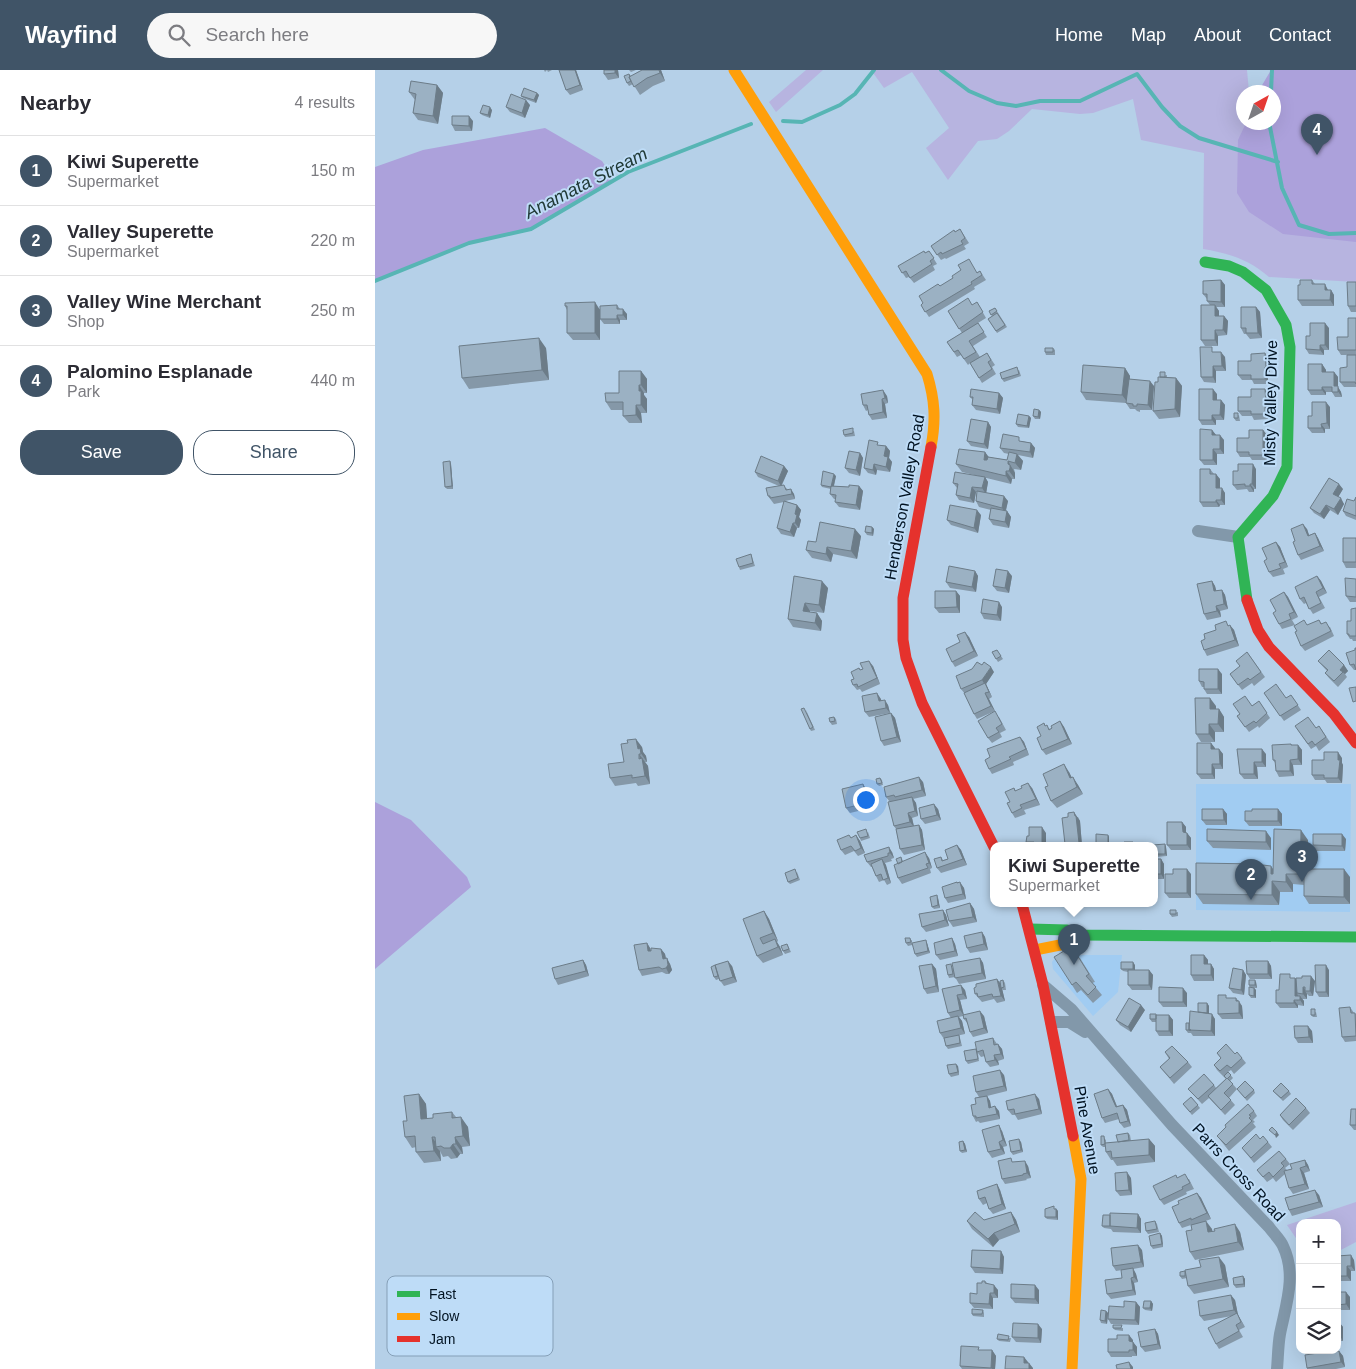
<!DOCTYPE html>
<meta charset="utf-8">
<style>
:root{--surface:#fff;--page:#f7f7f7;--text:#2b2b33;--muted:#7c7c81;--line:#e1e1e2;--accent:#405467}
body{margin:0;font-family:Helvetica,sans-serif;background:var(--page);color:var(--text)}
.controls{position:absolute;right:15px;bottom:15px;display:grid;overflow:hidden;border-radius:10px;box-shadow:0 5px 20px #0002}
.controls button{width:45px;height:45px;display:grid;place-items:center;padding:0;border:0;border-bottom:1px solid var(--line);background:var(--surface);color:var(--text);font:25px sans-serif}
.compass{position:absolute;left:861px;top:15px;width:45px;height:45px;border-radius:50%;background:var(--surface);box-shadow:0 5px 20px #0002;rotate:40deg}
.you{position:absolute;left:490px;top:729px;width:18px;height:18px;margin:-12px;border:4px solid #fff;border-radius:50%;background:#1a73e8;box-shadow:0 0 0 8px #1a73e833}
.badge{display:grid;place-items:center;width:32px;height:32px;border-radius:50%;background:var(--accent);color:#fff;font-size:16px;font-weight:700}
.pin{position:absolute;translate:-50% -41px;filter:drop-shadow(0 1px 2px #0008)}
.pin::after{content:'';position:absolute;top:26px;width:18px;height:15px;background:inherit;clip-path:polygon(0 0,100% 0,50% 100%)}
.popup{position:absolute;left:615px;top:772px;width:168px;height:65px;box-sizing:border-box;display:grid;place-content:center;border-radius:10px;background:var(--surface);filter:drop-shadow(0 1px 4px #0005);font-size:16px;white-space:nowrap;color:var(--muted)}
.popup b{font-size:19px;color:var(--text)}
.popup::after{content:'';position:absolute;left:50%;top:100%;margin-left:-10px;border:10px solid transparent;border-top-color:var(--surface)}
.list{margin:0;padding:0;list-style:none}
h2{display:flex;justify-content:space-between;align-items:center;height:65px;margin:0;padding:0 20px;font-size:21px}
h2 small{font-size:16px;font-weight:400;color:var(--muted)}
.list li{display:grid;grid-template-columns:32px 1fr auto;gap:15px;align-items:center;box-sizing:border-box;height:70px;padding:0 20px;border-top:1px solid var(--line)}
.list b{display:block;font-size:19px;white-space:nowrap}
.list p{margin:0;font-size:16px;white-space:nowrap;color:var(--muted)}
.list em{font-size:16px;font-style:normal;color:var(--muted)}
.actions{display:flex;gap:10px;padding:15px 20px}
.actions a{flex:1;padding:11px 0;border:1px solid var(--accent);border-radius:20px;text-align:center;font-size:18px;color:var(--accent)}
.actions .main{background:var(--accent);color:#fff}
.icon{flex:none;width:28px;height:28px;fill:none;stroke:currentColor;stroke-width:2;stroke-linecap:round;stroke-linejoin:round}
.map{position:relative;flex:none;width:981px;height:1299px;overflow:hidden}
header{display:flex;align-items:center;gap:30px;box-sizing:border-box;height:70px;padding:0 25px;background:var(--accent);color:#fff}
header strong{font-size:24px}
nav{display:flex;gap:28px;margin-inline-start:auto;font-size:18px}
.search{width:350px;height:45px;background:var(--page);display:flex;align-items:center;gap:12px;box-sizing:border-box;padding:0 18px;border-radius:28px;color:var(--muted);font-size:19px}
main{display:flex}
aside{flex:1;background:var(--surface)}
.map>svg:first-child{display:block}
</style>
<header>
<strong>Wayfind</strong>
<div class="search"><svg class="icon" aria-label="search" viewBox="0 0 24 24"><circle cx="10" cy="10" r="6"/><path d="M15 15l6 6"/></svg>Search here</div>
<nav><a>Home</a><a>Map</a><a>About</a><a>Contact</a></nav>
</header>
<main>
<aside>
<h2>Nearby<small>4 results</small></h2>
<ul class="list">
<li><span class="badge">1</span><div><b>Kiwi Superette</b><p>Supermarket</p></div><em>150 m</em></li>
<li><span class="badge">2</span><div><b>Valley Superette</b><p>Supermarket</p></div><em>220 m</em></li>
<li><span class="badge">3</span><div><b>Valley Wine Merchant</b><p>Shop</p></div><em>250 m</em></li>
<li><span class="badge">4</span><div><b>Palomino Esplanade</b><p>Park</p></div><em>440 m</em></li>
</ul>
<div class="actions"><a class="main">Save</a><a>Share</a></div>
</aside>
<div class="map">
<svg width="981" height="1299" viewBox="0 0 981 1299">
<rect width="100%" height="100%" fill="#b5d0e8"/>
<path fill="#a1ccf2" d="M821,714H976L975,842L821,840Z
M682,885H747L743,922L718,946L678,899L677,892Z"/>
<path fill="#b7b4e0" d="M431,0H448L401,42L394,32Z
M496,0H872L874,22H868V52L877,53L981,170V212L894,207C875,190 853,183 828,179L829,83L766,70L758,29L718,43L705,44L657,39L634,61L622,69L603,71L573,110L551,78L574,58L537,2L509,18Z
M981,1132V1172L962,1182V1153H925V1174L912,1155Z"/>
<path fill="#aca1db" d="M896,0H981V172L908,164L874,142L862,123L863,70L871,53L898,52V22H883Z
M170,58L227,91L240,111L156,159L94,173L0,211V97L48,80Z
M0,732L36,750L92,807L96,817L0,899Z"/>
<g fill="none" stroke-linecap="round" stroke-linejoin="round">
<path stroke="#57b5b4" stroke-width="4" d="M566,0L594,21L622,33L641,36L665,31H705L762,4L787,37L805,56L824,68L903,92
M896,22L897,0
M408,51L427,52L465,35L480,24L499,0
M894,52L907,118L924,155L954,164L981,163
M0,211L94,173L156,159L253,102L376,54"/>
<path stroke="#8298aa" stroke-width="12" d="M823,461L863,467
M668,915L696,939L797,1055L894,1157C898,1163 905,1169 908,1176C922,1205 911,1234 905,1264C903,1275 903,1288 902,1299
M676,952H694L710,962"/>
<path stroke="#30b455" stroke-width="11" d="M830,192L854,196L868,202L891,220L911,255L915,277L912,397L898,426L863,467L872,530
M655,859L692,860L707,865L981,867"/>
<path stroke="#ff9f0a" stroke-width="11" d="M359,0L552,304C560,330 561,350 556,377
M660,880L690,874L707,865
M697,1299L706,1109L698,1066"/>
<path stroke="#e5322d" stroke-width="11" d="M556,377L528,528V570L531,588L547,633L619,777
M872,530L883,560L894,577L959,644L981,673
M647,834L668,915L698,1066"/>
</g>
<path fill="#8598a8" d="M169,0H177L173,2L172,0L170,2Z
M184,0H201L208,20L195,25L191,20Z
M243,0L244,8L233,10L229,4Z
M254,0H261L256,2Z
M267,0H286L290,11L278,16L265,25L258,14L254,16L252,13L254,4L256,6Z
M62,15L68,23L63,54L43,50L38,43L40,30L34,22Z
M162,23L164,25L161,33L148,28L146,26Z
M155,35L150,48L135,42L131,37Z
M117,40L115,48L107,45L105,43Z
M98,51L97,61H80L77,55Z
M585,159L594,173L589,176L591,179L571,189L570,188L566,190L556,176Z
M554,181L562,194L558,196L560,200L539,213L534,207L531,208L523,196Z
M605,201L611,210L599,217L600,219L554,247L546,235L565,216Z
M846,210L850,215V237H841L844,241V246H849L853,251L852,265L843,266V276H830L826,270L835,235L832,231V229L828,224Z
M937,210L940,214L953,220H956L959,225V236H927L923,230L925,215Z
M981,212V242H976L973,236Z
M602,232L611,248L603,253L612,267L598,276L605,287L612,283L620,295L617,297L621,304L607,313L595,293L593,295L586,285L582,287L572,272L587,263L573,241L598,235Z
M242,235L245,239L252,244V250H245V254H229L225,249V270H198L192,263V240L190,236L225,239Z
M881,237L885,242L887,268L875,269L871,264H869L866,258Z
M620,238L632,257L622,263L613,249L617,246L614,241Z
M981,248V285H966L963,280L973,267Z
M954,258V280H949V285L934,284L931,279L935,266Z
M171,278L174,310L94,319L87,308Z
M678,278L680,280V285H671L670,282Z
M841,282L850,287L851,301H841V313L829,312L826,307Z
M981,285V317H969L965,312L972,297Z
M894,289L895,302H893V314H879L877,310H867L863,305L876,291Z
M947,294L951,300V302H959L963,307V317L966,322L967,327H960L957,322H951V325H936L933,320Z
M750,298L755,306V309L779,316L777,340H765V342L762,341L760,339H755L751,333L711,330L706,322Z
M644,300L646,306L629,312L627,309Z
M266,301L272,309V323H269V325L272,329V343H266L267,353H254L248,346V340H236L231,332L244,323Z
M792,305V307L801,308L807,316L805,347L784,349L778,341L783,312L785,307Z
M890,319L894,324L895,339H893V349L879,350L877,346H867L863,341L876,327Z
M624,323L628,328L625,344L601,340L597,335L598,330L595,327Z
M842,324V330H846L850,335L849,350H841V355H827L824,350Z
M512,326L513,333L510,334L512,348L497,350L494,345L493,340L491,341L488,335Z
M955,337V359H950V363H937L933,358L937,346Z
M664,340L666,342L665,349H660L658,346Z
M864,345L865,351H861L859,348Z
M654,346L656,348L654,358L643,357L641,354Z
M613,352L616,357L613,379L596,376L592,371Z
M837,360L841,365L849,370V384H842V395H829L825,390Z
M888,360L892,365V390H877L875,387H865L862,382L874,368Z
M479,361L480,366L470,367L469,365Z
M647,371L656,373L660,378L658,388L643,385L648,391L646,400L639,399L640,403V409H637L636,414L587,402L581,394L610,382L613,387L632,390L634,384L629,383L625,378Z
M505,375L511,376L515,381L514,388L517,392L515,402L502,400L501,405L493,403L489,398Z
M485,383L488,388L485,406L474,403L470,398Z
M75,391L76,394L78,419H72L70,417Z
M409,396L413,401L407,415L419,424L420,429L410,431L422,435L426,440L424,447L426,450L424,458H422L419,467L406,464L402,458L409,432L399,434L393,426L404,416L383,407L380,402Z
M835,399L839,404L845,409V418L850,423V435H845L844,437H828L825,432Z
M881,399V419H879V422H874L872,419L862,420L858,415L863,401Z
M461,406L459,416L474,417L484,416L488,421L485,440L464,437L460,432L461,429H459L455,424L456,419L447,417L446,415Z
M610,407L613,412L611,423L633,431L631,441H632L636,447L634,458L618,455L614,449L616,440L604,437L601,431L602,422H601L599,433L584,430L581,425L582,418L578,413Z
M968,419L963,427L969,434L963,445L955,440L949,449L939,443L935,438Z
M981,427V450L971,446L968,441L979,431Z
M606,445L603,463L576,455L572,450Z
M497,457L499,459L498,466L492,465L490,462Z
M932,459L934,465L940,463L943,468L949,481L926,490L923,485L920,471Z
M486,466L482,489L458,484L456,492L437,488L431,480L441,472Z
M981,468V498H971L968,492Z
M901,472L905,477L913,497L908,499L910,504L898,507L894,502L892,489Z
M376,484L380,496L365,500L364,497Z
M600,501L603,506L601,522L575,518L571,512Z
M419,506L453,518L449,543L435,541V542L442,543L447,551L446,561L418,557L413,549Z
M637,506L634,523L622,521L618,516Z
M942,506L946,511L952,523L944,527L950,538L938,544L931,533L929,534L925,529Z
M981,509V532H975L971,526Z
M837,511L840,516L841,521L847,520L850,525L853,539L845,541L846,547L832,550L829,544Z
M581,521L585,526V543H564L560,538Z
M909,522L913,527L923,547L917,550L920,555L907,559L904,554Z
M627,537L626,551L609,549L606,543Z
M981,538V571H978L977,569H975L972,564Z
M944,550L947,554L955,557L959,566L930,581L926,576L933,555Z
M854,555L859,560L864,576L832,586L829,580L830,569Z
M594,567L603,586L580,597L577,592Z
M622,580L628,589L623,592L617,582Z
M980,580L981,600H979L975,595Z
M872,582L890,607L879,616L877,613L867,620L855,604L865,597Z
M943,591L969,595L973,601L970,604L972,607L963,617L954,608L950,603L952,601Z
M498,596L505,614L487,622L485,619L482,620L478,615L484,598L485,600Z
M619,602L611,614L617,627L614,629L620,641L602,649L599,644L590,624L586,619Z
M847,604V624H832L829,619V617H827L824,611Z
M889,623L911,628L916,625L926,640L909,651Z
M506,629V631L513,635L515,643L494,647L490,642Z
M884,631L895,648L884,658L883,656L874,662L862,646Z
M841,636V639H844L849,647V662H840V672H826L821,664Z
M431,640L440,660L436,661L435,659Z
M516,643L520,648L526,672L509,676L506,671Z
M459,647L461,649L462,654L457,655L455,652Z
M624,647L631,660L625,663L627,667L617,673L613,668Z
M685,651L689,657L697,674L671,685L667,680L666,666L671,656L675,659Z
M920,656L941,658L944,656L955,672L944,681L941,676L936,679Z
M645,667L649,672L654,685L638,692L639,695L617,704L614,699L615,687Z
M836,673L840,679H844L848,684V699H840V709H826L822,704Z
M916,674L917,675H923L927,680V695H918L919,706L904,707L901,701V694L898,690Z
M267,677L268,682L271,686L272,692H270L273,696L275,714L263,716L261,713L240,716L235,708L249,692Z
M862,679L891,684V697H882L883,709H869L865,704Z
M967,688V693L968,695L967,713H952L950,710H940L937,705L949,690Z
M694,702L697,708L703,715L708,724L682,738L676,731Z
M505,708L507,710L508,715L504,716L502,714Z
M548,712L551,726L538,729L541,733L543,746L537,748L539,756L544,755L547,760L550,780L529,785L525,779L521,759L519,756L515,732L511,727Z
M488,714L491,719L496,738L475,743L471,738Z
M639,718L641,721L657,718L665,735L649,740L651,744L640,748L637,743L635,732Z
M563,739L566,750L550,754L546,749Z
M848,739L852,744V755H831L827,750Z
M903,739L907,744V756H874L870,751L877,741Z
M693,747H703L705,751L707,776H691L690,774Z
M807,752L811,757V763H812L816,768V780H796L792,775Z
M493,762L495,768L486,771L485,768Z
M671,763V776H655L651,772L654,766Z
M474,765L476,768L481,765L485,771L490,783L483,786L479,781L470,785L466,780Z
M733,765L734,767V776H723L721,775Z
M896,768V780L838,778L832,771Z
M971,769L970,781H941L938,775Z
M933,770V799L975,807V834H934L929,826V815L918,814V822H905L904,835L828,834L821,824L883,794L886,799H898Z
M790,774L791,777L792,786L780,787L779,785V776Z
M582,775L586,780L592,795L566,803L562,798L566,787L568,790L573,789Z
M517,782L519,788L516,789L517,791L510,793L516,813L512,815L509,810L504,812L501,806L497,797H496L492,792L489,785Z
M526,787L528,791L554,788L557,798L555,799L556,803L527,814L523,808V794Z
M779,789H786L789,794V809H779Z
M422,802L425,810L415,814L413,812Z
M816,804V828H794L790,823Z
M582,812L589,818L591,829L573,833L570,828Z
M563,828L565,838L559,839L557,837Z
M595,833L599,839L602,852L578,857L574,851Z
M568,840L571,845L574,856L551,862L547,857Z
M389,841L394,849L403,871L402,872L405,877L408,885L388,893L382,886Z
M803,842V846L797,847L795,844Z
M607,862L610,867L613,880L595,883L592,878Z
M577,868L580,874L583,886L565,890L561,885Z
M537,870V875L533,876L531,873Z
M272,873L275,878L276,881L286,879L290,884L291,889L295,894L297,900L294,904H291L287,902L267,906L264,900Z
M552,873L555,883L542,887L540,884Z
M412,874L416,882L410,884L408,881Z
M829,885L833,890V894H836L839,899V911H819L816,905Z
M605,888L608,893L611,909L584,914L580,907L574,908L573,905L578,897Z
M705,888L720,912L717,913L727,925L718,933L706,920L702,923L697,915Z
M208,890L211,895L214,906L183,915L180,909Z
M893,891L896,896L897,909H875L872,904Z
M557,894L561,899L564,922L552,924L549,919Z
M760,895V900H774L778,905L777,920H757L753,915V902L748,901L746,899Z
M357,896L362,912L349,916L344,909L341,910L339,907Z
M868,900L871,905L869,925L858,923L854,918Z
M954,900V927H944L941,922Z
M918,908H920L921,910L940,911L938,926H934L932,924V929H927L929,931V936L923,935V938H905L901,933L904,920Z
M628,910L630,913L631,920H628L627,919L630,931L622,933L619,929L607,932L600,924L625,914Z
M881,912L882,918H879L881,920V928H876L874,925L875,918L874,915Z
M567,919L590,920L592,929L585,930L589,945L609,946L613,963L598,967L595,962L593,954L589,949L588,946L584,947L587,951L590,964L576,967L584,965L585,968L587,976L573,979L571,976L569,969L565,963L576,948L573,943Z
M812,923V937H788L784,932Z
M853,928L864,931L867,936L868,949H847L843,944Z
M832,933L834,936V944L840,949V966H818L816,963H813L811,960L814,953L823,942Z
M975,937L979,943L981,944V971L970,972L967,967Z
M770,940L756,962L745,955L741,950Z
M941,942L942,947H938L936,945Z
M781,945H794L798,950V966H784L781,961V952H777L775,949Z
M937,961L938,973H923L920,968Z
M618,968L622,974L627,979L629,989L623,991L624,995L615,997L611,992L610,986L606,987L603,983L604,991L593,994L591,991L601,979Z
M790,982L813,992L817,997L799,1014L785,997L794,989Z
M842,983L860,984L867,988L871,993L859,1004L856,1000L853,1002L858,1008L855,1011L862,1019L854,1028L860,1035L850,1045L834,1028L827,1034L813,1019L839,1015L841,1018L851,1009L842,1000L839,995L846,988Z
M583,996L584,1005L576,1007L574,1004Z
M629,1005L632,1021L612,1026L615,1031L616,1037L624,1041L625,1049L605,1053L603,1051L601,1052L598,1046L601,1034L604,1027L601,1022Z
M733,1019L737,1024L742,1036L748,1035L752,1040L756,1056L749,1058L745,1053L744,1049L730,1053L727,1048Z
M862,1019L879,1020L880,1023L872,1031Z
M898,1021H914L916,1024L908,1031Z
M44,1024L51,1034L52,1049L58,1048L77,1042L81,1047L93,1057L95,1076L87,1077L88,1084H85L82,1088L76,1089L73,1086L68,1087L65,1081L66,1091L49,1093L41,1082V1077L37,1078L30,1067L32,1051Z
M816,1027L825,1038L817,1045L808,1034Z
M664,1029L667,1044L643,1050L640,1045H637L633,1040Z
M931,1038L935,1043L918,1060L908,1050L905,1045Z
M981,1039V1060H979L975,1055Z
M879,1041L882,1046L878,1050L880,1052L878,1053L881,1057L854,1081L842,1066Z
M627,1061L632,1076L628,1077L630,1084L617,1088L613,1082Z
M753,1063L755,1065L756,1071L774,1069L780,1076V1092L742,1096L738,1090H736L731,1082V1077H728L726,1075L731,1069V1073L743,1072Z
M588,1071L590,1074L592,1082L587,1083L585,1081Z
M646,1072L648,1082L638,1085L636,1082Z
M893,1072L897,1077L879,1093L867,1078Z
M911,1089L915,1094L910,1098L912,1100L917,1099L930,1090L933,1095L935,1101L929,1103L934,1119L918,1124L914,1118L910,1104L901,1112L898,1108L892,1112L882,1100Z
M639,1092L653,1096L656,1108L651,1109L652,1110L630,1114L627,1109Z
M756,1108L757,1125L745,1126L741,1121Z
M803,1108L814,1109L819,1119L811,1122L812,1124L789,1135L785,1130Z
M622,1114L625,1120L631,1139L618,1144L614,1139L612,1133L608,1135L604,1129Z
M822,1123L826,1128L836,1149L825,1153L837,1159V1161L865,1162L869,1180L820,1190L815,1182L817,1160L816,1155L807,1158L804,1153V1134Z
M944,1125L948,1137L917,1146L914,1140Z
M681,1138L683,1141V1150L672,1149L670,1147Z
M636,1142L641,1150L645,1162L624,1170L618,1177L597,1159L592,1151L609,1150Z
M763,1144L766,1149V1163L738,1162L736,1159L729,1158L727,1156L735,1145Z
M780,1151L782,1154L784,1162L773,1164L771,1161Z
M785,1163L787,1166L788,1177L778,1179L776,1176Z
M767,1180L769,1197L758,1199L761,1204L763,1212L759,1213L761,1225L736,1229L732,1224L747,1208V1200L741,1201L738,1196Z
M626,1181L629,1187L628,1204L600,1203L596,1197Z
M962,1186L979,1190L980,1201H976V1211H962Z
M850,1195L854,1217L819,1224L813,1216L812,1208L807,1209L805,1206L811,1203Z
M868,1206L870,1209V1217L861,1218L859,1215Z
M610,1211L612,1213L623,1220V1228H618V1239L599,1238L595,1233L602,1224L607,1213Z
M664,1220V1234L640,1233L636,1228Z
M962,1222L975,1227V1240H962Z
M860,1230L863,1245L870,1257L864,1260L868,1267L844,1279L841,1274L857,1246L829,1251L825,1246Z
M776,1231L778,1234L777,1241L770,1240L768,1238Z
M761,1232L765,1237L764,1255L736,1254L733,1249L749,1237Z
M608,1240L609,1243V1247L598,1246L597,1244Z
M731,1241L733,1243L732,1254L726,1253L725,1250Z
M962,1252H964L968,1257V1271H962Z
M738,1258H748V1261L740,1260Z
M667,1259L666,1273L641,1272L637,1267Z
M780,1259L783,1264L786,1279L770,1282L766,1277Z
M636,1268L635,1272L624,1271L622,1269Z
M758,1270V1272L762,1277V1286H757V1287H736L733,1282Z
M605,1280H617L621,1286L620,1299H587L585,1296Z
M943,1280H954L955,1283L964,1281L968,1286L970,1297L961,1299H932V1298L943,1283Z"/>
<path fill="#6c7c88" d="M200,0H201L208,20L205,15Z
M240,0H243L244,8L240,3Z
M284,0H286L290,11L285,3Z
M62,15L68,23L63,54L58,46Z
M162,23L164,25L161,33L159,30Z
M151,30L155,35L150,48L147,43Z
M115,37L117,40L115,48L113,45Z
M94,46L98,51L97,61L94,56Z
M846,210L850,215V237L846,232Z
M950,214L953,220H950Z
M956,220L959,225V236L955,230Z
M220,232L225,240V270L220,263Z
M840,235L844,241V251L840,246Z
M881,237L885,242L887,268L883,263Z
M248,239L252,244V250L248,245Z
M242,245L245,250V254L242,249Z
M849,246L853,251L852,265L848,260Z
M950,253L954,258V280L950,275Z
M840,260L843,266V276L840,270Z
M164,268L171,278L174,310L167,300Z
M945,275L949,280V285L945,280Z
M846,282L850,287L851,301L847,296Z
M890,283L894,289L895,302L891,297Z
M947,294L951,300V307L947,302Z
M838,296L841,301V313L838,307Z
M890,297L893,302V314L890,309Z
M750,298L755,306L753,333L747,325Z
M266,301L272,309V323L266,315Z
M959,302L963,307V317L966,322L967,327L959,316Z
M801,308L807,316L805,347L800,339Z
M775,311L779,316L777,340L773,335Z
M264,315L269,323V325L272,329V343L266,335L264,321Z
M947,317L951,322V325L947,320Z
M838,319L842,324V335L838,330Z
M890,319L894,324L895,339L891,333Z
M508,320L512,326L513,333L510,328Z
M624,323L628,328L625,344L622,339Z
M507,329L510,334L512,348L508,342Z
M846,330L850,335L849,350L845,345Z
M951,332L955,337V359L952,353Z
M890,333L893,339V349L890,344Z
M261,335L266,343L267,353L261,345Z
M664,340L666,342L665,349L663,347Z
M837,345L841,350V355L837,350Z
M654,346L656,348L654,358L652,356Z
M613,352L616,357L613,379L609,374Z
M946,354L950,359V363L947,358Z
M837,360L841,365V370L837,365Z
M888,360L892,365V390L888,385Z
M845,365L849,370V384L845,379Z
M656,373L660,378L658,388L655,382Z
M511,376L515,381L514,388L517,392L515,402L511,397L509,386Z
M838,379L842,384V395L838,390Z
M610,382L616,390L614,397L609,390Z
M485,383L488,388L485,406L481,400Z
M642,384L648,391L646,400L640,393Z
M75,391L76,394L78,419L77,416Z
M633,391L640,403V409L634,401L633,394Z
M499,394L502,400L501,405L498,400Z
M878,394L881,399V419L877,414Z
M409,396L413,401L406,416L403,411Z
M631,401L637,409L636,414L631,406Z
M459,404L461,406L458,419L456,417Z
M841,404L845,409V423L841,418Z
M610,407L613,412L611,424L607,418Z
M875,414L879,419V422L875,416Z
M964,414L968,419L962,429L958,424Z
M484,416L488,421L485,440L481,435Z
M597,417L601,422L599,433L595,428Z
M847,418L850,423V435L846,430Z
M416,419L419,424L420,429L417,424Z
M629,426L633,431L630,443L627,438Z
M966,428L969,434L963,445L959,439Z
M841,430L845,435L844,437L841,432Z
M422,435L426,440L424,447L426,450L424,458L420,453V444Z
M951,435L955,440L949,449L945,444Z
M602,440L606,445L603,463L599,458Z
M632,441L636,447L634,458L630,452Z
M418,453L422,458L419,467L415,462Z
M928,454L932,459L936,471L933,466Z
M497,457L499,459L498,466L497,463Z
M480,459L486,466L482,489L476,481Z
M940,463L943,468L949,481L945,476Z
M901,472L905,477L913,497L910,492Z
M452,477L458,484L456,492L451,484Z
M600,501L603,506L601,522L597,517Z
M633,501L637,506L634,523L630,518Z
M942,506L946,511L952,523L948,518Z
M447,511L453,518L449,543L444,535Z
M837,511L840,516L843,527L839,521Z
M847,520L850,525L853,539L849,534Z
M581,521L585,526V543L582,537Z
M909,522L913,527L923,547L919,542Z
M624,532L627,537L626,551L622,545Z
M430,533L435,541L434,549L428,541Z
M841,536L845,541L846,547L842,541Z
M442,543L447,551L446,561L440,553Z
M855,555L859,560L864,576L860,570Z
M590,562L594,567L603,586L599,581Z
M494,591L498,596L505,614L502,608Z
M969,595L973,601L970,604L965,600Z
M616,597L619,602L611,614L617,627L607,610Z
M843,599L847,604V624L843,619Z
M502,623L506,629L507,636L504,631Z
M610,623L614,629L620,641L616,636Z
M835,628L841,636V647L835,639Z
M510,630L513,635L515,643L511,638Z
M844,639L849,647V662L843,654Z
M516,643L520,648L526,672L522,667Z
M685,651L689,657L697,674L693,669Z
M834,654L840,662V672L834,664Z
M645,667L649,672L654,685Z
M261,669L267,677L268,682L271,686L272,692L263,679Z
M836,673L840,678V684L836,679Z
M923,675L927,680V695L923,689Z
M844,679L848,684V699L845,694Z
M887,679L891,684V697L887,692Z
M963,682L967,688V693L968,695L967,713L963,708Z
M264,684L273,696L275,714L270,706Z
M915,690L918,695L919,706L915,701Z
M879,692L882,697L883,709L879,704Z
M689,694L694,702L701,716L695,708Z
M837,694L840,699V709L837,704Z
M544,707L548,712L551,726L547,720Z
M698,707L703,715L708,724L702,717Z
M653,713L657,718L665,735L661,729Z
M488,714L491,719L496,738L492,733Z
M537,727L541,733L543,746L540,741Z
M559,734L563,739L566,750L562,745Z
M848,739L852,744V755L849,750Z
M903,739L907,744V756L903,751Z
M699,742L705,751L707,776H706L704,773Z
M533,743L537,748L539,757L535,752Z
M807,752L811,757V768L808,762Z
M544,755L547,760L550,780L547,775Z
M667,757L671,763V776H667Z
M926,760L933,770L932,815L925,804Z
M891,761L896,768V780L891,772Z
M812,763L816,768V780L812,775Z
M967,764L971,769L970,781L967,776Z
M481,765L485,771L490,783L486,778Z
M733,765L734,767V776L733,775Z
M790,774L791,777L792,786L790,784Z
M582,775L586,780L592,795L588,789Z
M514,777L517,782L519,788L515,783Z
M550,782L554,788L557,798L554,793Z
M507,789L511,795L516,813L513,808Z
M786,789L789,794V809L786,804Z
M896,796L903,806L896,804Z
M812,799L816,804V828L812,823Z
M969,799L975,807V834L969,827Z
M911,804L918,814V822L911,812Z
M897,811L905,822L904,835L897,825Z
M585,812L589,818L591,829L588,824Z
M562,825L563,828L565,838L563,835Z
M595,833L599,839L602,852L598,847Z
M568,840L571,845L574,856L570,850Z
M389,841L394,849L403,871L398,863Z
M607,862L610,867L613,880L609,874Z
M577,868L580,874L583,886L580,881Z
M400,869L405,877L408,885L403,877Z
M551,870L552,873L555,883L553,881Z
M272,873L275,878L277,886L273,881Z
M286,879L290,884L292,894L288,889Z
M829,885L833,890V899L829,894Z
M292,888L295,894L297,900L294,904L291,898Z
M605,888L608,893L611,909L607,903Z
M208,890L211,895L214,906L211,901Z
M353,891L357,896L362,912L358,907Z
M893,891L896,896L897,909L893,904Z
M758,892L760,895V902L758,899Z
M557,894L561,899L564,922L561,916Z
M836,894L839,899V911L836,905Z
M951,895L954,900V927L951,922Z
M774,900L778,905L777,920L774,915Z
M868,900L871,905L869,925L866,920Z
M936,906L940,911L938,926L935,921Z
M920,908L924,913L922,923L923,926V931L920,926Z
M622,909L626,914L630,931L626,926Z
M880,910L881,912L882,918L880,915Z
M586,915L590,920L592,929L588,924Z
M928,917L931,921H930L932,924V929L928,924Z
M808,918L812,923V937L808,932Z
M879,918L881,920V928L879,926Z
M582,925L585,930L589,946L585,940Z
M925,926L929,931V936L925,930Z
M861,928L867,936L868,949L864,943Z
M919,930L923,935V938L919,933Z
M832,933L834,936V946L832,943Z
M766,935L770,940L756,962L753,957Z
M605,941L609,946L613,963L609,958Z
M837,944L840,949V966L836,961Z
M794,945L798,950V966L794,961Z
M583,946L587,951L590,964L586,958Z
M933,956L937,961L938,973L934,967Z
M623,974L627,979L629,989L626,984Z
M619,985L623,991L624,995L620,990Z
M581,994L583,996L584,1005L583,1002Z
M625,1000L629,1005L632,1021L629,1016Z
M733,1019L737,1024L744,1042L741,1037Z
M44,1024L51,1034L53,1060L46,1049Z
M660,1024L664,1029L667,1044L664,1039Z
M612,1026L615,1031L617,1043L614,1038Z
M748,1035L752,1040L756,1056L753,1051Z
M620,1036L624,1041L625,1049L622,1044Z
M86,1047L93,1057L95,1076L88,1066Z
M624,1055L627,1061L632,1076L628,1070Z
M902,1062L904,1065L901,1068L900,1065Z
M57,1067L63,1076L61,1077L65,1081L66,1091L59,1081Z
M80,1067L87,1077L88,1084L81,1074Z
M644,1069L646,1072L648,1082L646,1080Z
M774,1069L780,1076V1092L774,1085Z
M588,1071L590,1074L592,1082L590,1080Z
M624,1072L628,1077L630,1084L626,1079Z
M78,1074L85,1084L82,1088L75,1078Z
M930,1090L933,1095L935,1101L931,1096Z
M650,1091L653,1096L656,1108L652,1103Z
M925,1098L929,1103L934,1119L930,1114Z
M752,1102L756,1108L757,1125L754,1120Z
M622,1114L625,1120L631,1139L627,1134Z
M940,1120L944,1125L948,1137L944,1132Z
M822,1123L826,1128L836,1149L832,1143Z
M681,1139L683,1141V1150L681,1147Z
M636,1142L641,1150L645,1162L640,1154Z
M763,1144L766,1149V1163L762,1158Z
M831,1151L837,1159L839,1170L833,1162Z
M860,1154L865,1162L869,1180L863,1172Z
M619,1163L624,1170L618,1177L613,1169Z
M785,1163L787,1166L788,1177L787,1174Z
M763,1175L767,1180L769,1197L766,1192Z
M626,1181L629,1187L628,1204L625,1199Z
M976,1185L979,1190L980,1201L976,1196Z
M844,1187L850,1195L854,1217L848,1209Z
M972,1196L976,1201V1211L972,1206Z
M758,1198L761,1204L763,1212L759,1207Z
M868,1206L870,1209V1217L869,1214Z
M756,1208L759,1213L761,1225L758,1220Z
M619,1215L623,1220V1228L619,1223Z
M660,1215L664,1220V1234L660,1229Z
M971,1222L975,1227V1240L971,1234Z
M615,1223L618,1228V1239L614,1234Z
M856,1225L860,1230L863,1245L870,1257L859,1240Z
M776,1231L778,1234L777,1241L775,1238Z
M761,1232L765,1237L764,1255L760,1250Z
M731,1241L733,1243L732,1254L730,1251Z
M964,1252L968,1257V1271L965,1266Z
M663,1254L667,1259L666,1273L663,1268Z
M780,1259L783,1264L786,1279L783,1274Z
M754,1265L758,1270V1277L754,1271Z
M758,1272L762,1277V1286L758,1280Z
M617,1280L621,1286L620,1299H617L616,1298Z
M964,1281L968,1286L970,1297L966,1292Z
M649,1287L653,1292V1298L649,1293Z
M754,1292L758,1297V1299H756Z
M654,1293L658,1298V1299H654Z"/>
<path fill="#9bb1c3" stroke="#6c7c88" d="M184,0H200L205,15L191,20Z
M229,0H240V3L229,4Z
M267,0H284L285,3L272,8L259,17L254,7Z
M254,4L255,7H254L256,11L252,13L249,6Z
M36,11L62,15L58,46L38,43L41,24L34,22Z
M149,18L162,23L159,30L146,26Z
M136,24L151,30L147,43L131,37Z
M108,35L115,37L113,45L105,43Z
M77,46H94V56L77,55Z
M585,159L590,168L586,171L588,174L567,184L566,182L562,185L556,176L579,160L580,162Z
M549,181L550,183L554,181L559,188L555,191L557,194L535,208L531,201L527,203L523,196Z
M594,189L602,203L605,201L607,205L596,212L597,214L550,242L546,235L548,233L544,226L563,214L565,216L578,208L577,206L586,200L583,195Z
M846,210V232L832,231V224H828V211Z
M925,210H937V214H950V220H956L955,230H923V215H925Z
M972,212H981V236H973Z
M593,228L597,235L602,232L608,242L584,259L573,241Z
M220,232V263H192V236H190V233Z
M242,235V239H248V245H242V249H225V236Z
M826,235H840V246H849L848,260H840V270H826Z
M866,237H881L883,263H871V258H866Z
M620,238L622,241L616,245L614,241Z
M622,243L630,255L621,261L613,249Z
M973,248H981V280H963L962,267H973Z
M603,253L609,262L594,271L601,282L589,289L583,280L579,282L572,272Z
M935,253H950V275H945V280L931,279V266H935Z
M164,268L167,300L87,308L84,276Z
M825,277H837V282H846L847,296H838V307H826Z
M670,278H678V282H670Z
M612,283L616,290L613,292L617,299L604,308L595,293Z
M890,283L891,297H890V309H876V305H863V291H876V284Z
M972,285H981V314L980,312H965V298L972,297Z
M933,294H947V302H959V316H963V322H957V317H947V320H933Z
M708,295L750,298L747,325L706,322Z
M642,297L644,304L627,309L625,303Z
M244,301H266V315H264V321H266V335H261V345L248,346V332H231L230,323H244Z
M785,302H790V307H785Z
M783,307L801,308L800,339L778,341L780,312H783Z
M754,309L775,311L773,335L762,334V336H758V334L751,333Z
M596,319L624,323L622,339L597,335L598,327H595Z
M824,319H838V330H846L845,345H837V350H824Z
M876,319H890L891,333H890V344H876V341H863V327H876Z
M508,320L510,328L507,329L508,342L494,345L492,335H488L486,324Z
M937,332H951L952,353L946,354L947,358H933V346H937Z
M659,339L664,340L663,347L658,346Z
M859,343H863V348H859Z
M643,344L654,346L652,356L641,354Z
M596,349L613,352L609,374L592,371Z
M478,358V363L469,365L468,360Z
M825,359L837,360V365H845V379H838V390H825Z
M874,360H888V385H874V382H862V368H874Z
M628,364L644,367V371L656,373L655,382L625,378Z
M494,370L503,372L502,375L511,376L509,386L513,387L511,397L499,394L498,400L489,398Z
M584,379L610,382L609,390H612L613,387L632,390L634,382L642,384L640,393L633,391V394L635,395V398L634,401H631V406L581,394Z
M474,381L485,383L481,400L470,398Z
M386,386L409,396L403,411L380,402Z
M75,391L77,416L70,417L68,392Z
M863,394H878L877,414H875V416H870V414L858,415V401H863Z
M825,399H835V404H841V418H847L846,430H841V432H825Z
M448,401L459,404L456,417L446,415Z
M580,402L610,407L607,418L597,417L595,428L581,425L583,414L578,413Z
M954,408L964,414L958,424L966,428L959,439L951,435L945,444L935,438Z
M409,415L411,420L416,419L417,424L395,428V426H393L391,418Z
M474,415L484,416L481,435L460,432L461,425L455,424L456,416L474,417Z
M602,421L629,426L627,438L601,431Z
M981,427V446L968,441L972,429L979,431Z
M409,431L422,435L420,444L422,445L420,453H418L415,462L402,458Z
M575,435L602,440L599,458L572,450Z
M616,438L632,441L630,452L614,449Z
M445,452L480,459L476,481L452,477L451,484L431,480L433,471L441,472Z
M928,454L933,466L940,463L945,476L923,485L918,472L920,471L916,459Z
M491,456L497,457V463L490,462Z
M968,468H981V492H968Z
M901,472L910,492L904,494L906,498L894,502L889,491L892,489L887,478Z
M376,484L378,493L364,497L361,489Z
M574,496L600,501L597,517L571,512Z
M621,499L633,501L630,518L618,516Z
M419,506L447,511L444,535L430,533L428,541L442,543L440,553L413,549Z
M942,506L948,518L941,522L946,533L934,539L929,527L925,529L920,517Z
M970,508L981,509V527L971,526Z
M837,511L839,521L847,520L849,534L841,536L842,541L829,544L822,514Z
M560,521H581L582,537L560,538Z
M909,522L919,542L914,544L916,549L904,554L898,543L901,541L895,530Z
M608,529L624,532L622,545L606,543Z
M981,538V566H974V564H972V551H976V539Z
M929,550L932,555L944,550L946,554L951,552L956,561L926,576L920,562L922,561L919,556Z
M851,551L853,556L855,555L860,570L829,580L826,571L830,569L829,564L841,560L840,555Z
M590,562L599,581L577,592L571,579L585,572L582,565Z
M980,578H981V600L979,594L975,595L971,583L980,580Z
M622,580L626,586L621,589L617,582Z
M954,580L969,595L965,600L968,602L959,611L950,603L953,600L943,591Z
M872,582L886,602L875,610L873,608L863,615L855,604L865,596L861,591Z
M494,591L502,608L483,617L482,614L478,615L476,610L479,609L476,602L484,598L485,600L488,599L485,593Z
M602,592L607,595L609,592L616,597L607,610L586,619L581,606L597,599Z
M824,599H843V619H829V612L824,611Z
M610,613L614,622L610,623L616,636L599,644L589,623Z
M901,614L911,628L916,625L923,635L905,646L889,623Z
M981,617V631L978,632L974,618Z
M502,623L504,631L510,630L511,638L490,642L487,626Z
M870,626L877,636L884,631L892,643L881,653L879,651L870,657L862,646L865,644L858,634Z
M820,628H835V639H844L843,654H834V664H821Z
M429,638L438,657L435,659L426,639Z
M620,641L627,654L621,658L624,662L613,668L603,651Z
M516,643L522,667L506,671L500,647Z
M459,647L460,651L455,652L454,648Z
M933,647L941,658L944,656L951,667L940,675L937,671L933,674L920,656Z
M685,651L693,669L667,680L662,668L666,666L662,657L669,653L670,656L672,655L674,660L677,658L676,656Z
M645,667L651,679L634,687L636,689L614,699L610,690L615,687L612,679Z
M261,669L263,679L265,678L266,684H264V689L267,688L270,706L257,708V705L235,708L233,694L249,692L246,674L253,673L252,670Z
M822,673H836V679H844L845,694H837V704H822Z
M916,674V675H923V689L915,690V701H901L900,690H898L897,675Z
M862,679H887V692H879V704H865Z
M949,682H963V690H965L963,708H949V705H937V690H949Z
M689,694L695,708L698,707L702,717L676,731L670,717L673,716L668,704Z
M544,707L547,720L520,727L519,725L511,727L509,717Z
M505,708L507,713L502,714L501,709Z
M653,713L661,729L645,735L647,738L637,743L632,733L635,732L630,722L639,718L640,721L647,718L646,716Z
M488,714L492,733L471,738L467,719Z
M537,727L540,741L533,743L535,752L519,756L513,732Z
M559,734L562,745L546,749L544,738Z
M827,739H848L849,750H827Z
M877,739H903V751H870V741H877Z
M699,742L700,746H701L704,773L690,774L687,748L693,747V743Z
M792,752H807L808,762L812,763V775H792Z
M544,755L547,775L525,779L521,759Z
M654,757H667V776H659V772H651L652,766H654Z
M491,759L493,766L485,768L482,762Z
M832,759L891,761V772L832,771Z
M899,759L926,760L925,804H911V812L897,811V825L821,824V793L883,794V799H888V795L896,796V804H898Z
M721,764L733,765V775H721Z
M938,764H967V776L938,775Z
M474,765L476,768L481,765L486,778L480,781L476,776L466,780L462,770Z
M749,772H758L759,776H749Z
M790,774V784H779L778,775Z
M582,775L588,789L562,798L559,789L566,787L567,791L573,789L570,780Z
M514,777L515,783H513V786L492,792L489,785Z
M550,782L554,793L551,794L553,798L523,808L519,795Z
M526,787L527,792L523,794L521,789Z
M507,789L513,808L508,810L506,804L501,806L496,794Z
M779,789H786V804H779Z
M420,799L423,808L413,812L410,803Z
M798,799H812V823H790V804H798Z
M929,799H969V827L929,826Z
M582,812V813L585,812L588,824L570,828L567,817Z
M562,825L563,835L557,837L555,827Z
M595,833L598,847L574,851L571,840Z
M568,840L570,850L547,857L544,844Z
M795,840H801V844H795Z
M389,841L398,863L385,868L388,874L400,869L403,877L382,886L368,849Z
M607,862L609,874L592,878L589,866Z
M530,868H535L536,872L531,873Z
M577,868L580,881L561,885L559,873Z
M551,870L553,881L540,884L537,873Z
M272,873L273,881H276V878L286,879L288,889L292,888L293,895L291,898L287,899L284,897L264,900L259,875Z
M412,874L414,879L408,881L406,876Z
M699,880L714,904L711,906L721,917L713,925L701,912L697,915L679,887L689,881Z
M816,885H829V894H836V905H816Z
M605,888L607,903L580,908L577,893Z
M208,890L211,901L180,909L177,898Z
M353,891L358,907L345,911L340,895Z
M871,891H893V904H872Z
M746,892H758V899H746Z
M557,894L561,916L549,919L544,896Z
M576,894L578,904L573,905L571,895Z
M340,895L343,906L339,907L336,897Z
M940,895H951V922H941Z
M858,898L868,900L866,920L854,918Z
M753,900H774V915H753Z
M905,904H915V908H920V926H925V930H919V933H901V920H904Z
M927,906H936L935,921H930V917H928V924L922,923L921,908H927Z
M622,909L626,926L618,927L617,924L603,927L602,923L600,924L599,918L601,917V914Z
M628,910L629,917L626,918L625,911Z
M874,910H880V915H874Z
M586,915L588,924L582,925L585,940L573,943L567,919Z
M784,917L808,918V932H784Z
M874,917L879,918V926L874,925Z
M843,925H851V928H861V931H864V943L843,944Z
M754,928L766,935L753,957L741,950Z
M823,933H832V943L823,942Z
M975,937L976,943H980L981,966L967,967L964,938Z
M936,939H940V945H936Z
M605,941L609,958L595,962L591,948L589,949L588,945Z
M815,941L837,944L836,961L814,960Z
M775,944H781V949H775Z
M781,945H794V961H781Z
M583,946L586,958L565,963L562,951Z
M811,953H814V960H816H811Z
M919,956H933L934,967L920,968Z
M584,965L585,973L571,976L569,968Z
M618,968L619,975L623,974L626,984L619,985L620,990L611,992L608,980L602,982L600,972Z
M851,974L860,984L862,982L867,988L856,998L852,995L845,1001L839,995L846,988L842,983Z
M797,976L813,992L795,1008L785,997L795,988L790,982Z
M601,979L603,989L591,991L589,981Z
M581,994L583,1002L574,1004L572,995Z
M625,1000L629,1016L601,1022L598,1006Z
M853,1002L856,1005L852,1009L849,1006Z
M829,1004L839,1015L823,1029L813,1019Z
M852,1008L858,1014L849,1023L856,1030L846,1040L833,1026Z
M870,1011L879,1020L870,1028L862,1019Z
M906,1013L914,1021L906,1028L898,1021Z
M733,1019L741,1037L748,1035L753,1051L745,1053L742,1043L727,1048L719,1024Z
M44,1024L46,1049L58,1048V1044L77,1042V1048L86,1047L88,1066L80,1067L81,1074H78L75,1078H69L66,1076L61,1077L60,1067H57L59,1081L41,1082L40,1066L30,1067L28,1051H32L29,1026Z
M660,1024L664,1039L640,1044L639,1039L633,1040L631,1031Z
M612,1026L614,1038L620,1036L622,1044L601,1048V1046H598L596,1035L601,1034L600,1028Z
M816,1027L823,1035L815,1042L808,1034Z
M921,1028L931,1038L914,1055L905,1045Z
M873,1034L879,1041L874,1045L876,1046L874,1048L877,1051L851,1075L842,1066L851,1057L850,1055Z
M976,1039H981V1055H975Z
M624,1055L628,1070L624,1072L626,1079L613,1082L607,1060Z
M897,1057L902,1062L900,1065L894,1060Z
M753,1063L754,1070L743,1072L741,1065Z
M881,1064L885,1069L888,1066L893,1072L876,1088L867,1078Z
M726,1066H729L730,1074L726,1075Z
M644,1069L646,1080L636,1082L634,1071Z
M774,1069V1085L737,1088L736,1081L731,1082L730,1073Z
M588,1071L590,1080L585,1081L584,1072Z
M904,1081L911,1089L906,1093L909,1096L898,1107L894,1102L888,1107L882,1100Z
M636,1088L637,1092L650,1091L652,1103L648,1104V1105L627,1109L623,1091Z
M930,1090L931,1096L925,1098L930,1114L914,1118L909,1101L917,1099L915,1094Z
M752,1102L754,1120L741,1121L740,1103Z
M810,1104L815,1113L807,1117L808,1119L785,1130L778,1116L801,1105L802,1108Z
M622,1114L627,1134L614,1139L610,1127L604,1129L602,1121Z
M940,1120L944,1132L914,1140L910,1128Z
M822,1123L832,1143L816,1150V1148L804,1153L797,1137L804,1134L803,1131Z
M679,1136V1139H681V1147H670V1139Z
M600,1142L609,1150L636,1142L640,1154L619,1163L613,1169L592,1151Z
M735,1143L763,1144L762,1158L735,1156Z
M728,1145H735V1156H727Z
M780,1151L782,1159L771,1161L770,1153Z
M831,1151L833,1162L840,1161L839,1159L860,1154L863,1172L815,1182L811,1161L817,1160L816,1155Z
M785,1163L787,1174L776,1176L774,1166Z
M763,1175L766,1192L738,1196L736,1178Z
M597,1180L626,1181L625,1199L596,1197Z
M976,1185V1196H972V1206H962V1186Z
M844,1187L848,1209L813,1216L810,1200L826,1197L824,1190Z
M758,1198L759,1207L756,1208L758,1220L732,1224L730,1210L747,1208L746,1200Z
M810,1201V1206H805V1202Z
M868,1206L869,1214L859,1215L858,1208Z
M607,1211H610V1213L619,1215V1223H615L614,1234L595,1233V1223L602,1224V1213H607Z
M636,1214L660,1215V1229L636,1228Z
M962,1222H971V1234L962,1235Z
M856,1225L859,1240L825,1246L823,1231Z
M749,1231L761,1232L760,1250L733,1249L734,1236L749,1237Z
M769,1231H776L775,1238H768Z
M597,1239L608,1240L607,1244H597Z
M726,1240L731,1241L730,1251L725,1250Z
M862,1243L866,1252L861,1255L864,1261L841,1274L833,1258Z
M962,1252H964L965,1266H962Z
M638,1253L663,1254V1268L637,1267Z
M738,1255H747L746,1258H738Z
M780,1259L783,1274L766,1277L763,1262Z
M623,1264L634,1266L633,1270L622,1269Z
M742,1265H754V1271L758,1272V1280H754V1282H733V1269H742Z
M586,1276L604,1277L603,1280H617L616,1298L585,1296Z
M943,1280H952V1283L964,1281L966,1292L932,1298L930,1285L943,1283Z
M631,1286L649,1287V1293H654V1299H630Z
M754,1292L756,1299H742L741,1295Z"/>
<g text-anchor="middle" stroke-width="4" stroke-linejoin="round" paint-order="stroke">
<g font-size="16" fill="#011221" stroke="#bedcf7">
<text transform="translate(895 333) rotate(-89)" y="6">Misty Valley Drive</text>
<text transform="translate(529 427) rotate(-80)" y="6">Henderson Valley Road</text>
<text transform="translate(713 1060) rotate(80)" y="6">Pine Avenue</text>
<text transform="translate(864 1102) rotate(47)" y="6">Parrs Cross Road</text>
</g>
<g font-size="18" font-style="italic" fill="#213a37" stroke="#bedcf7">
<text transform="translate(211 113) rotate(-27)" y="6">Anamata Stream</text>
</g>
</g>
<rect x="12" y="1206" width="166" height="80" rx="8" fill="#bedcf7" stroke="#859fb7" stroke-width="1"/>
<rect x="22" y="1221" width="23" height="6" fill="#30b455"/>
<rect x="22" y="1243" width="23" height="7" fill="#ff9f0a"/>
<rect x="22" y="1266" width="23" height="6" fill="#e5322d"/>
<g font-size="14" fill="#011221">
<text x="54" y="1229">Fast</text>
<text x="54" y="1251">Slow</text>
<text x="54" y="1274">Jam</text>
</g>
</svg>
<div class="controls">
<button>+</button>
<button>−</button>
<button><svg class="icon" aria-label="layers" viewBox="0 0 24 24"><path d="M12 4l9 5-9 5-9-5zM3 14l9 5 9-5"/></svg></button>
</div>
<svg class="compass" viewBox="-18 -18 36 36"><path d="M0-13l5 13h-10z" fill="#e53935"/><path d="M0 13l5-13h-10z" fill="#7c7c81"/></svg>
<div class="you"></div>
<div class="pin badge" style="left:699px;top:895px">1</div>
<div class="popup"><b>Kiwi Superette</b>Supermarket</div>
<div class="pin badge" style="left:876px;top:830px">2</div>
<div class="pin badge" style="left:927px;top:812px">3</div>
<div class="pin badge" style="left:942px;top:85px">4</div>
</div>
</main>
